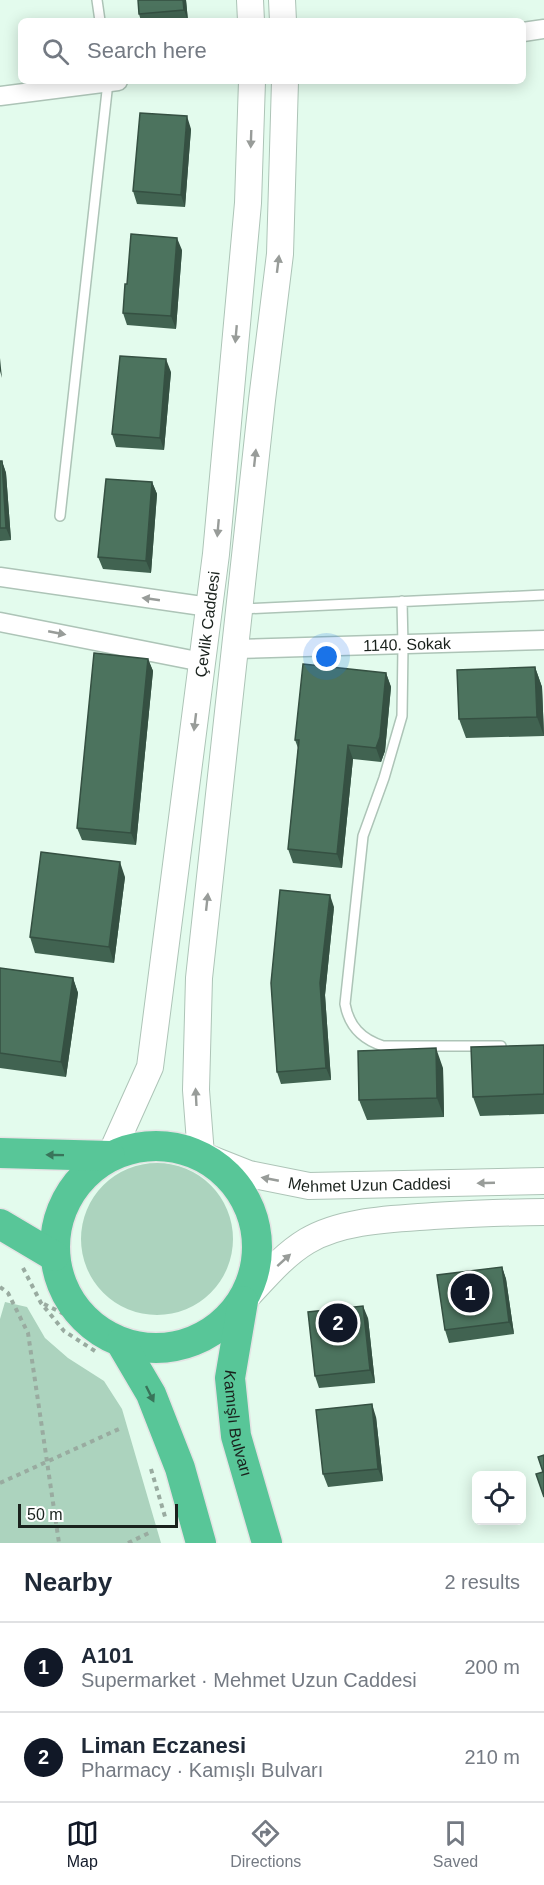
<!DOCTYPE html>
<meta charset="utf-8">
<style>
:root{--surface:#fff;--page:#f2f2f3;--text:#1f2937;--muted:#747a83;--line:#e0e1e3;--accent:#111827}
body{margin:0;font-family:Helvetica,sans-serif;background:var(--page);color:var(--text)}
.controls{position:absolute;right:18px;bottom:18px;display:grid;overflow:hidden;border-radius:9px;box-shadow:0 3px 15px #0003}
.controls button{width:54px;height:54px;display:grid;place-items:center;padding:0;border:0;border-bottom:2px solid var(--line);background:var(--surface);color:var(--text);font:30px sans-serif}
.scale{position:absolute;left:18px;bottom:15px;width:160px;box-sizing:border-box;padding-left:6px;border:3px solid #1a221d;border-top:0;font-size:16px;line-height:21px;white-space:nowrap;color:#1a221d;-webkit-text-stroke:4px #fff;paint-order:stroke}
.you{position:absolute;left:327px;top:657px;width:21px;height:21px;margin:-15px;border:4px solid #fff;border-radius:50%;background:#1a73e8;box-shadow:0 0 0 9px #1a73e833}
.badge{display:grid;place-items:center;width:39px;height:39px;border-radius:50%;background:var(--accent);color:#fff;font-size:20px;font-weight:700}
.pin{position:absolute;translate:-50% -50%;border:3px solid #fff;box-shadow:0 2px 6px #0006}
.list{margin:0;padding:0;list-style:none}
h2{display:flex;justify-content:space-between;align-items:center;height:78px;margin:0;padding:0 24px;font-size:26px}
h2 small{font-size:20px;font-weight:400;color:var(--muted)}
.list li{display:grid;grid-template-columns:39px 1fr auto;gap:18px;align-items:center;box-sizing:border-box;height:90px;padding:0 24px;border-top:2px solid var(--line)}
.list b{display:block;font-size:22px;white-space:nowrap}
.list p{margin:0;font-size:20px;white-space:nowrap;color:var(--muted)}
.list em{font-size:20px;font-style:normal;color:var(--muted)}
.icon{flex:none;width:33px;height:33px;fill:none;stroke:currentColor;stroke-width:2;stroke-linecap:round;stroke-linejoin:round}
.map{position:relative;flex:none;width:544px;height:1543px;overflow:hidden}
.search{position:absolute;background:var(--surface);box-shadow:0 3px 15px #0003;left:18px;right:18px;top:18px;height:66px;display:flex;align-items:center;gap:15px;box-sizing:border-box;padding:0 21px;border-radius:9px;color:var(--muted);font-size:22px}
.sheet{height:258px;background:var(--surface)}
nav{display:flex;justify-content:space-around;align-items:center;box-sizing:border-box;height:84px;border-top:2px solid var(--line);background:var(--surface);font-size:16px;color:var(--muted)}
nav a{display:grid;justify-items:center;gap:3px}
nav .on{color:var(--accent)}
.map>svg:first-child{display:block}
</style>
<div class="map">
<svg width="544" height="1543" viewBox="0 0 544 1543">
<rect width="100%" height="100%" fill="#e3fbed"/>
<path fill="#acd3be" d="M81 1239a76 76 0 1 1 152 0a76 76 0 1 1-152 0Z
M5,1302L27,1307L45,1338L68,1358L104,1381L122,1409L161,1543H0V1319Z"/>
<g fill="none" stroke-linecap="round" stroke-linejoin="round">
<defs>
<path id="service" d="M97,0L100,21
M60,516L108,82
M402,601L403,646L402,716L384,778L363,836L345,1004C349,1026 361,1039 383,1046H501
M241,609L544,595"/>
<g id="minor">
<path d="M523,32L544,29"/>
<path d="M0,96L118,81"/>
<path d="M0,577L209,607"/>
<path d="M0,622L202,662"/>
<path id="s1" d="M235,649L544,640"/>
</g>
<g id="secondary">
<path d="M250,0L251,21"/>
<path d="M282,0L283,21"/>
<path id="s2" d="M285,81L280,254L262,400L199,978L196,1090L201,1155L249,1174L309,1186L544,1181"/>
<path id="s3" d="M110,1156L150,1067L216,554L248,203L252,81"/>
<path d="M243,1301C263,1280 282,1256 307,1241C342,1220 393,1219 433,1216C470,1214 507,1212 544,1212"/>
</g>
<g id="trunk">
<circle cx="156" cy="1247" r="101"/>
<path d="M0,1153L110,1156"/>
<path d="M0,1224L54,1256"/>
<path id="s4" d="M243,1301L230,1378L236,1436L267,1543"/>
<path d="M121,1343L151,1394L180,1468L201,1543"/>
</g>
</defs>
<use href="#service" stroke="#adc4b7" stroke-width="12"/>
<use href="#minor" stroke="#adc4b7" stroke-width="21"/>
<use href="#secondary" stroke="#adc4b7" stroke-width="28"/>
<use href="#trunk" stroke="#e4e4e4" stroke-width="33"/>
<path stroke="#99aba0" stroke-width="4" stroke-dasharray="4.5 4.5" stroke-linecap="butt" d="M23,1268L41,1303L64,1331L98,1353
M0,1287L8,1293L28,1333L59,1543
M44,1304L96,1330
M151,1469L166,1520
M0,1483L119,1429
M128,1543L151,1532"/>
<use href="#service" stroke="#fff" stroke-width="9"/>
<use href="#minor" stroke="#fff" stroke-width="18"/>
<use href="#secondary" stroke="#fff" stroke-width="26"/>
<use href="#trunk" stroke="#58c698" stroke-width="30"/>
</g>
<path fill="#416351" d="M186,0L188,21H141L139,14Z
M191,129L185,207L137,204L133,191Z
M182,250L176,329L127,325L123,313L127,284Z
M171,372L164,450L116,447L112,434Z
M0,461H2L6,473L11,540L0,541Z
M152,482L157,494L151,573L103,569L98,557Z
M148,659L153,671L136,845L82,840L77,828Z
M535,667L542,687L544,736L466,738L459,719Z
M386,673L391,687L385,751L381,762L353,759L342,868L293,863L288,849L298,748L295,740Z
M125,877L114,963L35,953L30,937Z
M334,907L325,995L331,1080L281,1084L277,1072Z
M0,968L73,978L78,993L66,1077L0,1068Z
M544,1045V1114L480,1116L473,1097Z
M443,1068L444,1117L367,1120L359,1100Z
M502,1267L506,1279L514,1334L449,1343L445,1330Z
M368,1318L375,1383L319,1388L315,1376Z
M376,1417L383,1481L328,1487L323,1474Z"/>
<path fill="#355042" d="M183,0H186L188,21L184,10Z
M187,116L191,129L185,207L181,195Z
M177,238L182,250L176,329L171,316Z
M0,358L2,378L0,371Z
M166,359L171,372L164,450L160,438Z
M2,461L6,473L11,540L6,528Z
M152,482L157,494L151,573L146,561Z
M148,659L153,671L136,845L131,833Z
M535,667L542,687L544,736L537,717Z
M386,673L391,687L385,751L381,762L376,748Z
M348,745L353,759L342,868L337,854Z
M120,862L125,877L114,963L109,947Z
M330,895L334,907L325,995L331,1080L326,1068L320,983Z
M73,978L78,993L66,1077L61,1062Z
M436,1048L443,1068L444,1117L437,1098Z
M502,1267L506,1279L514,1334L509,1322Z
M363,1306L368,1318L375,1383L370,1370Z
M372,1404L376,1417L383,1481L378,1469Z"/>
<path fill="#4c735e" stroke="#355042" stroke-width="1.5" d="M138,0H183L184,10L139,14Z
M140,113L187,116L181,195L133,191Z
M131,234L177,238L171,316L123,313L125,284H127Z
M120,356L166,359L160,438L112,434Z
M0,461H2L6,528H0Z
M106,479L152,482L146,561L98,557Z
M94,653L148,659L131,833L77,828Z
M303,664L386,673L380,737L376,748L348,745L337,854L288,849L299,740H295Z
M535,667L537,717L459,719L457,670Z
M41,852L120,862L109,947L30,937Z
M280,890L330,895L320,983L326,1068L277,1072L271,983Z
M0,968L73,978L61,1062L0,1053Z
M544,1045V1094L473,1097L471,1047Z
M436,1048L437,1098L359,1100L358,1051Z
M502,1267L509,1322L445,1330L437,1275Z
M363,1306L370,1370L315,1376L308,1312Z
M372,1404L378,1469L323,1474L316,1410Z
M544,1455V1497L536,1474L543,1472L538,1457Z"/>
<defs><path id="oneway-solid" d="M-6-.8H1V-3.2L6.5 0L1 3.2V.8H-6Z" transform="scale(1.5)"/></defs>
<g fill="#989c99">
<use href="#oneway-solid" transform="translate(251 139) rotate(92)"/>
<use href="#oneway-solid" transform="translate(278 264) rotate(-83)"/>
<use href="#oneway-solid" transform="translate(236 334) rotate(95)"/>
<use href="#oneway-solid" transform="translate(255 458) rotate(-84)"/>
<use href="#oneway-solid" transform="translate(218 528) rotate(95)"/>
<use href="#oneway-solid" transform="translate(151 599) rotate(-172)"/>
<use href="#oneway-solid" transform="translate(57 633) rotate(11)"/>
<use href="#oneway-solid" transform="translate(195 722) rotate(97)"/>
<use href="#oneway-solid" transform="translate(207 902) rotate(-84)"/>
<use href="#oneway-solid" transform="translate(196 1097) rotate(-93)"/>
<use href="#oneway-solid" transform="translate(270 1179) rotate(-169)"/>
<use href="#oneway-solid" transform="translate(486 1183) rotate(178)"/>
<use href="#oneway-solid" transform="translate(284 1260) rotate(-42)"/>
</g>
<g fill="#39745a">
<use href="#oneway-solid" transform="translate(55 1155) rotate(-179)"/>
<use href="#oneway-solid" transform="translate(150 1394) rotate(64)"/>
</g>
<g text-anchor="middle" stroke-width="4.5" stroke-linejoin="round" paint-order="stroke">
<g font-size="16" fill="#1a221d" stroke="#fff">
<text dy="6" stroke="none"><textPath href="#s3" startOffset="544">Çevlik Caddesi</textPath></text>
<text dy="6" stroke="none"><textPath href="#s1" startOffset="172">1140. Sokak</textPath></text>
<text dy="6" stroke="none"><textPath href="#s2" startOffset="1252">Mehmet Uzun Caddesi</textPath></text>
<text dy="6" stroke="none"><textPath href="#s4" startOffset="124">Kamışlı Bulvarı</textPath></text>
</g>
</g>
</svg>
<div class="controls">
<button><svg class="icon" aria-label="locate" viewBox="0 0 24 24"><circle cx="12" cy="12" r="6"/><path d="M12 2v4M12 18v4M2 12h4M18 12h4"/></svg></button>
</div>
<div class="scale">50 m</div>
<div class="you"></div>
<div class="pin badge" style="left:470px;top:1293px">1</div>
<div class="pin badge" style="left:338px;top:1323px">2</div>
<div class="search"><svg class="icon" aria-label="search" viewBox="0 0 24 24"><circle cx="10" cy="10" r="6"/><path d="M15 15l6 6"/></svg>Search here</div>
</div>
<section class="sheet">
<h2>Nearby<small>2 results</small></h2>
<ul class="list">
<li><span class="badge">1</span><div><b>A101</b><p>Supermarket · Mehmet Uzun Caddesi</p></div><em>200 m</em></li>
<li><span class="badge">2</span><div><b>Liman Eczanesi</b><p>Pharmacy · Kamışlı Bulvarı</p></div><em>210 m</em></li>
</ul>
</section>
<nav>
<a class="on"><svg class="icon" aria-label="map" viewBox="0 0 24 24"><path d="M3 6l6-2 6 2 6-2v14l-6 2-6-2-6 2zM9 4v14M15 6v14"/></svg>Map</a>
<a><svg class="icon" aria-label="directions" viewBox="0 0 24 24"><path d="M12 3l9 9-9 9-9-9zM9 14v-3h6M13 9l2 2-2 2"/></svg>Directions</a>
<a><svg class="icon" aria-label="saved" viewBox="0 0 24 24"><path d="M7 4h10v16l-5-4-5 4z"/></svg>Saved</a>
</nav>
